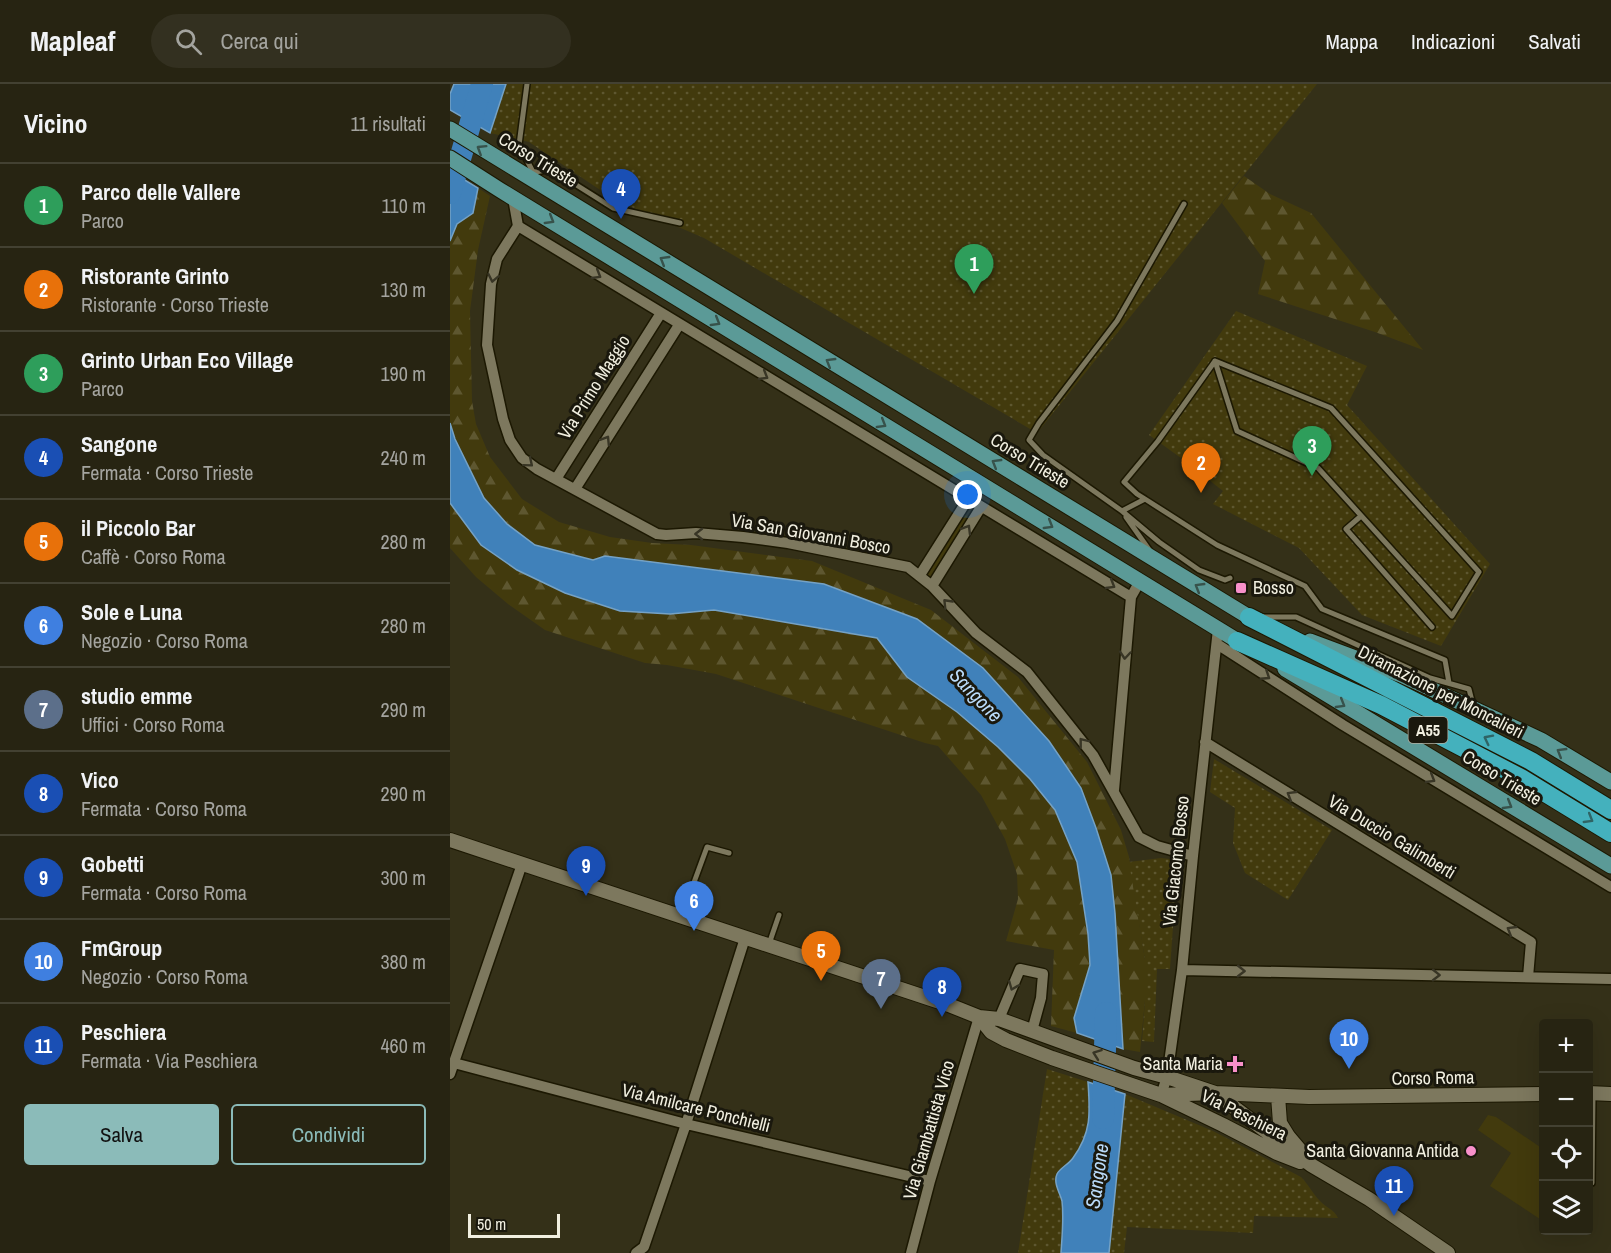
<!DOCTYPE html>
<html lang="it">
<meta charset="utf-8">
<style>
:root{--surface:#272412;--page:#333020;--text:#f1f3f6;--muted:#a4a49f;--line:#434132;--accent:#8bbbb9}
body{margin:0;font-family:"Archivo Narrow",sans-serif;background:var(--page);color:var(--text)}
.controls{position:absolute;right:18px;bottom:18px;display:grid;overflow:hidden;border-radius:6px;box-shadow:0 6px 24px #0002}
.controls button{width:54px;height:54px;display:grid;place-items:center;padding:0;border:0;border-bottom:2px solid var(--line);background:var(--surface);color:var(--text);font:30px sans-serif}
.scale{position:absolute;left:18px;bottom:15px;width:92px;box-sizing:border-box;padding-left:6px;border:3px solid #f1efe0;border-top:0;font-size:16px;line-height:21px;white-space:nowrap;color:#f1efe0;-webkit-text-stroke:4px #1a180d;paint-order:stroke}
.you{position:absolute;left:518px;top:411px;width:21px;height:21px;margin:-15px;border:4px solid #fff;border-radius:50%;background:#1a73e8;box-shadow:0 0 0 9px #1a73e833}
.badge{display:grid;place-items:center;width:39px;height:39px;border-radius:50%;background:var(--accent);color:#fff;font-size:20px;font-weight:700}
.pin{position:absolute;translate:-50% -50px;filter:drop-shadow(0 2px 3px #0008)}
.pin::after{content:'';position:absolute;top:32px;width:21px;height:18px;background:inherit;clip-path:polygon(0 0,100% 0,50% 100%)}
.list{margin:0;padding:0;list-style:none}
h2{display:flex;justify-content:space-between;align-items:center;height:78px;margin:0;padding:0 24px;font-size:26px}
h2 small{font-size:20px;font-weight:400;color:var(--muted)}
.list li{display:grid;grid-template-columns:39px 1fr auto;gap:18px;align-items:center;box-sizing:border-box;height:84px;padding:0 24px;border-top:2px solid var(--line)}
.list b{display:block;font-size:22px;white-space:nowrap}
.list p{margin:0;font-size:20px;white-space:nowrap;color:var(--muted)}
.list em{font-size:20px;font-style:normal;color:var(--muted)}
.actions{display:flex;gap:12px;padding:18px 24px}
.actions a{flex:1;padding:14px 0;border:2px solid var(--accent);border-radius:6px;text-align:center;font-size:21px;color:var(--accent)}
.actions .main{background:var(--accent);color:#111}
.icon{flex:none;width:33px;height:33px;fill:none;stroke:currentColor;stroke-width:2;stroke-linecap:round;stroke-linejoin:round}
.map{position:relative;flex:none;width:1161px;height:1169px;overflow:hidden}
header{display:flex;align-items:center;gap:36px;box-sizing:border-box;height:84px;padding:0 30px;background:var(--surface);border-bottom:2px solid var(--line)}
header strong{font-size:28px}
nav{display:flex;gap:33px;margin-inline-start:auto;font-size:21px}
.search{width:420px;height:54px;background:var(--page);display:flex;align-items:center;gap:15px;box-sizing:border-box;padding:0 21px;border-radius:33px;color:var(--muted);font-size:22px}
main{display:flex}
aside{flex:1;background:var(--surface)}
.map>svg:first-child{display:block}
</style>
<header>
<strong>Mapleaf</strong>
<div class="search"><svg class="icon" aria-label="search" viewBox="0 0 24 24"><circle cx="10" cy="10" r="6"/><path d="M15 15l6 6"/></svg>Cerca qui</div>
<nav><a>Mappa</a><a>Indicazioni</a><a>Salvati</a></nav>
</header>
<main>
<aside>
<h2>Vicino<small>11 risultati</small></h2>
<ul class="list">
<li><span class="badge" style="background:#2e9e5b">1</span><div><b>Parco delle Vallere</b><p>Parco</p></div><em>110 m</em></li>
<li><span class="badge" style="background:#e8710a">2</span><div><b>Ristorante Grinto</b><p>Ristorante · Corso Trieste</p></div><em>130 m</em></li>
<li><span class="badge" style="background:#2e9e5b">3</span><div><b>Grinto Urban Eco Village</b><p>Parco</p></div><em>190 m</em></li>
<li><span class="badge" style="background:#1a4fb4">4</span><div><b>Sangone</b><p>Fermata · Corso Trieste</p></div><em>240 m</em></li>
<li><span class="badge" style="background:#e8710a">5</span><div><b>il Piccolo Bar</b><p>Caffè · Corso Roma</p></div><em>280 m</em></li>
<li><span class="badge" style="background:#3f7fe0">6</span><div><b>Sole e Luna</b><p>Negozio · Corso Roma</p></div><em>280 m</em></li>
<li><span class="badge" style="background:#5c6f8a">7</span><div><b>studio emme</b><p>Uffici · Corso Roma</p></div><em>290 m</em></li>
<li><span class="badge" style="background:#1a4fb4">8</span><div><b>Vico</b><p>Fermata · Corso Roma</p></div><em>290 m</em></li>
<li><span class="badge" style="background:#1a4fb4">9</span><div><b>Gobetti</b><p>Fermata · Corso Roma</p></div><em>300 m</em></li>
<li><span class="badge" style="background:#3f7fe0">10</span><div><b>FmGroup</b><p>Negozio · Corso Roma</p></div><em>380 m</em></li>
<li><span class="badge" style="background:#1a4fb4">11</span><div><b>Peschiera</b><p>Fermata · Via Peschiera</p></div><em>460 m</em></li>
</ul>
<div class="actions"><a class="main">Salva</a><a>Condividi</a></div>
</aside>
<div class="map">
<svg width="1161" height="1169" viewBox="0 0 1161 1169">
<defs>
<pattern id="forest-firs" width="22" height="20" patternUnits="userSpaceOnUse" patternTransform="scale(1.5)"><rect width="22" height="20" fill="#423a0d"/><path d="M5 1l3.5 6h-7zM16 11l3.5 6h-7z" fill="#5e5730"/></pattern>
<pattern id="park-dots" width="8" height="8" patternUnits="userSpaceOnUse" patternTransform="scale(1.5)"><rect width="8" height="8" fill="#423a0d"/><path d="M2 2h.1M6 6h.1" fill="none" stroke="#5e5730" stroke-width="1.8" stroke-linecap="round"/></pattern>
</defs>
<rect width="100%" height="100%" fill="#343018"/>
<path fill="#423a0d" d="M514,431L518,432L519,435L481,494H479L476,490Z
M1038,1031L1046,1033L1093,1065V1137L1040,1102L1061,1069L1028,1046Z"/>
<path fill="url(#forest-firs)" d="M794,92L820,110L861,129L973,266L925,248L808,210L815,177L772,119Z
M28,104L40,112L28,166L20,227L22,317L26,340L40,373L72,415L109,438L160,453L202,459L241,461L362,477L481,526L568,593L637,678L671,746L679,773L695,876V916L690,968L673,965L665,829L646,744L631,704L599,657L374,500L155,472L143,476L85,461L57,440L34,414L5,355L0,339V157L7,140L23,129Z
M0,419L31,461L67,486L115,509L169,527L220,530L264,526L427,554L457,593L507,628L548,663L580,695L605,726L627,778L638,850L640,881L624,934L627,949L601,942L604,866L556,857L568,815L567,790L555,755L531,711L488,662L475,659L266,590L217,581L195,579L95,546L58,520L26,493L0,464Z"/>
<path fill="url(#park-dots)" d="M56,0H867L587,349L254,154L165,116L79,58L40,49Z
M786,227L917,282L897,321L1040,480L991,562L912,531L849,464L763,420L773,407L759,396L766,388L739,366L731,374L699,351Z
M764,675L882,746L838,816L795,789L783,759L785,724L760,708Z
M711,774L720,775L727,786L720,885H707L704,958L692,957L695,916V876L679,778Z
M597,985L638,998C640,1028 642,1048 623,1074C619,1080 610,1084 607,1090C603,1099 610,1109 612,1117C614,1134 612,1152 611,1169H568Z
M675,1010L763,1047L851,1093C859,1101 863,1110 870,1117C876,1124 884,1125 888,1134L804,1132L803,1149L677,1143L674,1169H659Z"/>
<path fill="#4081ba" stroke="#75a2c5" stroke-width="1.5" d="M4,0H56L40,49L0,26V10Z
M0,87L28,104L23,129L7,140L0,157Z
M0,339L5,355L34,414L57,440L85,461L143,476L155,472L374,500L467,535L533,584L599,657L631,704L646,744L661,791L665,829L673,965L627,949L624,934L640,881L638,850L627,778L605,726L580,695L548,663L507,628L457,593L427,554L264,526L220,530L170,527L115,509L67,486L31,461L0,419Z
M638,998L675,1010L659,1169H611C612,1152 614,1134 612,1117C610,1109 603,1099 607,1090C610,1084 619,1080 623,1074C642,1048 640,1028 638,998Z"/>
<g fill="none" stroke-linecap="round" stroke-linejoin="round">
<path stroke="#4081ba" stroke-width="22" d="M0,109L32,0
M653,1034L656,929"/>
<defs>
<path id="lane" d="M77,0L69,61L83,88
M80,89L101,85L163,124L230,139
M734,120L667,237L589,339L579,356L593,371L672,427L709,458L749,486L775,496L780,494
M695,415L687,410L674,398L708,357L765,277L881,324L1029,488L1002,532L868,384L787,347L765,277
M672,427L695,415L767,461L855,502L872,525L995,576L999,599
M911,432L896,445L982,543
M676,433L700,467
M813,533H846L980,594L1019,605L1023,621
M232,831L257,763L279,769
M319,860L329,831
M1142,1099L1143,1011"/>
<path id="street" d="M63,114L68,142L681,513
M68,142L47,175L41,200L37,261L53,335L60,356L72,374L87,385L207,450L216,451L246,449L293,453L338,459L458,483L482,502L526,549L577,588L643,671L689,753L707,762L743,772
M106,395L211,229
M125,405L229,241
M470,491L518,415
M482,502L531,423
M767,560L893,641L1161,803
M755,658L1081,858L1078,893
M664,706L681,513L690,497
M732,886L1161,895
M549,935L570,885L593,890L591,914L582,947
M4,979L236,1040L480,1097
M0,990L72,780
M711,1011L717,993L732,886L743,772L768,545
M186,1169L194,1163L236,1040L295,854
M461,1169L480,1097L529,933"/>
<path id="secondary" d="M0,756L499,921L529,933L549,935L684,984L717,993L765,1009L861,1081L919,1115L998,1169
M529,933L541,948L556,956L602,974L711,1011L765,1009L859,1013L1094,1010
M1138,1009L1161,1010
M713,1012L773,1041L827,1069L850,1078
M828,1012L830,1039L838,1052L849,1065"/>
<path id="primary" d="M0,45L799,533L810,537
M0,74L50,106L796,562
M860,557L951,591L1091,656L1161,698
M835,585L1161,782"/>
<path id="highway" d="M799,533L1081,677L1161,726
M787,557L931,621L1071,694L1161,749"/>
</defs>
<use href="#lane" stroke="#1c1802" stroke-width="8"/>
<use href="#street" stroke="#1c1802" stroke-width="13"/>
<use href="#secondary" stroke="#1c1802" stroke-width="16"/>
<use href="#primary" stroke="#1c1802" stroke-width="17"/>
<use href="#highway" stroke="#1c1802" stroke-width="20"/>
<use href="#lane" stroke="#7d785e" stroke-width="5"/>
<use href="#street" stroke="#7d785e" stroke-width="10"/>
<use href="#secondary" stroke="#7d785e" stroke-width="14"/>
<use href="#primary" stroke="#5b9a97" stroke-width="15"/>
<use href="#highway" stroke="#44b1bd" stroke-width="18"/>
</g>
<defs><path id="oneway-chevron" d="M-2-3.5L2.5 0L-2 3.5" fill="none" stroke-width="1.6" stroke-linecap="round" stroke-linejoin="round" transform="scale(1.5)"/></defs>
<g stroke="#37524b">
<use href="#oneway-chevron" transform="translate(31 65) rotate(-148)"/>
<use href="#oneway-chevron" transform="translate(100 136) rotate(31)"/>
<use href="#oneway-chevron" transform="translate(214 176) rotate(-149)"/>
<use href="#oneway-chevron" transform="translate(266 238) rotate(31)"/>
<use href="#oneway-chevron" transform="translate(380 278) rotate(-149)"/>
<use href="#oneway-chevron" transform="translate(432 340) rotate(31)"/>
<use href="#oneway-chevron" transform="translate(546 379) rotate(-149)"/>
<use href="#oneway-chevron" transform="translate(599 441) rotate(31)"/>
<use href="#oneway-chevron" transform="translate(749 503) rotate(-149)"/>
<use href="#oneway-chevron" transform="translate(891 620) rotate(31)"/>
<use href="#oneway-chevron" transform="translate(1111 668) rotate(-149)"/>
<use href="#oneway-chevron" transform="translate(1058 721) rotate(31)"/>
</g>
<g stroke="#383525">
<use href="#oneway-chevron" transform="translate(147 191) rotate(31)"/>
<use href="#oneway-chevron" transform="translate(43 194) rotate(101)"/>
<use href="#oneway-chevron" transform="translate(314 292) rotate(31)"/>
<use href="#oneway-chevron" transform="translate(156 356) rotate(-58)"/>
<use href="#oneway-chevron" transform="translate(79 379) rotate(40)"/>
<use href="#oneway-chevron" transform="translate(517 445) rotate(-59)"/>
<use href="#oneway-chevron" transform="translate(249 450) rotate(-179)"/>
<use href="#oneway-chevron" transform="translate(661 501) rotate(31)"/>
<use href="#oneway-chevron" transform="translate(497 519) rotate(-134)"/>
<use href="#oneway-chevron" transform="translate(675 571) rotate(95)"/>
<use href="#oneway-chevron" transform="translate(816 592) rotate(33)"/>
<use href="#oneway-chevron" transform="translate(633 658) rotate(-128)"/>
<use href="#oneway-chevron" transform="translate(981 695) rotate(31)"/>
<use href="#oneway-chevron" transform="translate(841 711) rotate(-149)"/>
<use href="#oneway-chevron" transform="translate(1061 846) rotate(-149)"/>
<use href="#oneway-chevron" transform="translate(791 887) rotate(1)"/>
<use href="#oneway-chevron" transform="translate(986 891) rotate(1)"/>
<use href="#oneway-chevron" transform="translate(563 902) rotate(112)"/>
<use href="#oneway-chevron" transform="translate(647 970) rotate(-160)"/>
</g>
<g stroke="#2f6465">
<use href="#oneway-chevron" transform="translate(1038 655) rotate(-153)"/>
<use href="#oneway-chevron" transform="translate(1139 735) rotate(31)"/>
</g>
<g fill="#f890ca" stroke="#1a180d" stroke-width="2">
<rect x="785" y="498" width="12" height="12" rx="3"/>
<path d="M782 971h6v6h6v6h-6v6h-6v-6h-6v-6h6z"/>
<circle cx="1021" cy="1067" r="6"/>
</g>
<g text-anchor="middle" stroke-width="6" stroke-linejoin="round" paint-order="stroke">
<rect fill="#1a180d" stroke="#b0aea1" stroke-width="1.5" x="958.5" y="633" width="39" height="26" rx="4.5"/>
<g font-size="16" font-weight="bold" fill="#f1efe0">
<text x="978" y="652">A55</text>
</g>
<g font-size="18" fill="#f1efe0" stroke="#1a180d">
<text transform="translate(88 76) rotate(31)" y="6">Corso Trieste</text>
<text transform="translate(144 303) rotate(-58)" y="6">Via Primo Maggio</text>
<text transform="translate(580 377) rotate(31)" y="6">Corso Trieste</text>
<text transform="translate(361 450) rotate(10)" y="6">Via San Giovanni Bosco</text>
<text transform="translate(991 608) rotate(27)" y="6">Diramazione per Moncalieri</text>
<text transform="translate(1052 694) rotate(31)" y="6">Corso Trieste</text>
<text transform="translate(942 753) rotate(31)" y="6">Via Duccio Galimberti</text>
<text transform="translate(726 777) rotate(-84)" y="6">Via Giacomo Bosso</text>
<text transform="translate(983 994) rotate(-1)" y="6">Corso Roma</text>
<text transform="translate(246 1024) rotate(14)" y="6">Via Amilcare Ponchielli</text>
<text transform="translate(794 1031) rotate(26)" y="6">Via Peschiera</text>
<text transform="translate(479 1046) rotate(-74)" y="6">Via Giambattista Vico</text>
</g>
<g font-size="18" fill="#f1efe0" stroke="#1a180d" text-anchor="end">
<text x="803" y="510" text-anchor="start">Bosso</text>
<text x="773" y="986">Santa Maria</text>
<text x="1009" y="1073">Santa Giovanna Antida</text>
</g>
<g font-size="20" font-style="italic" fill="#badbfa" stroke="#1a180d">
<text transform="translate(526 611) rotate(46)" y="7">Sangone</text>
<text transform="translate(647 1092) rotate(-82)" y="7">Sangone</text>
</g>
</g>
</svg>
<div class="controls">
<button>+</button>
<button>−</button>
<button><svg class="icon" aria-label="locate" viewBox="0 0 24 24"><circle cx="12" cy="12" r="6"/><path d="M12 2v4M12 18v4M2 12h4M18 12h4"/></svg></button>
<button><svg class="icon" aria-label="layers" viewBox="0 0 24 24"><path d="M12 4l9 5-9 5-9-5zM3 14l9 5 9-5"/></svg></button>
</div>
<div class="scale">50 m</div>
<div class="you"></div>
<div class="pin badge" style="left:524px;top:210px;background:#2e9e5b">1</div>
<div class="pin badge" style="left:751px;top:409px;background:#e8710a">2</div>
<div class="pin badge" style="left:862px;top:392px;background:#2e9e5b">3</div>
<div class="pin badge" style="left:171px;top:135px;background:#1a4fb4">4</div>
<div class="pin badge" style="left:371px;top:897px;background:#e8710a">5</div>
<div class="pin badge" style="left:244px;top:847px;background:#3f7fe0">6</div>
<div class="pin badge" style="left:431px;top:925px;background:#5c6f8a">7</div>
<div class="pin badge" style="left:492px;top:933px;background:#1a4fb4">8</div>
<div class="pin badge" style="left:136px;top:812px;background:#1a4fb4">9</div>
<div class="pin badge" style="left:899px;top:985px;background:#3f7fe0">10</div>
<div class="pin badge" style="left:944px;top:1132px;background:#1a4fb4">11</div>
</div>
</main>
